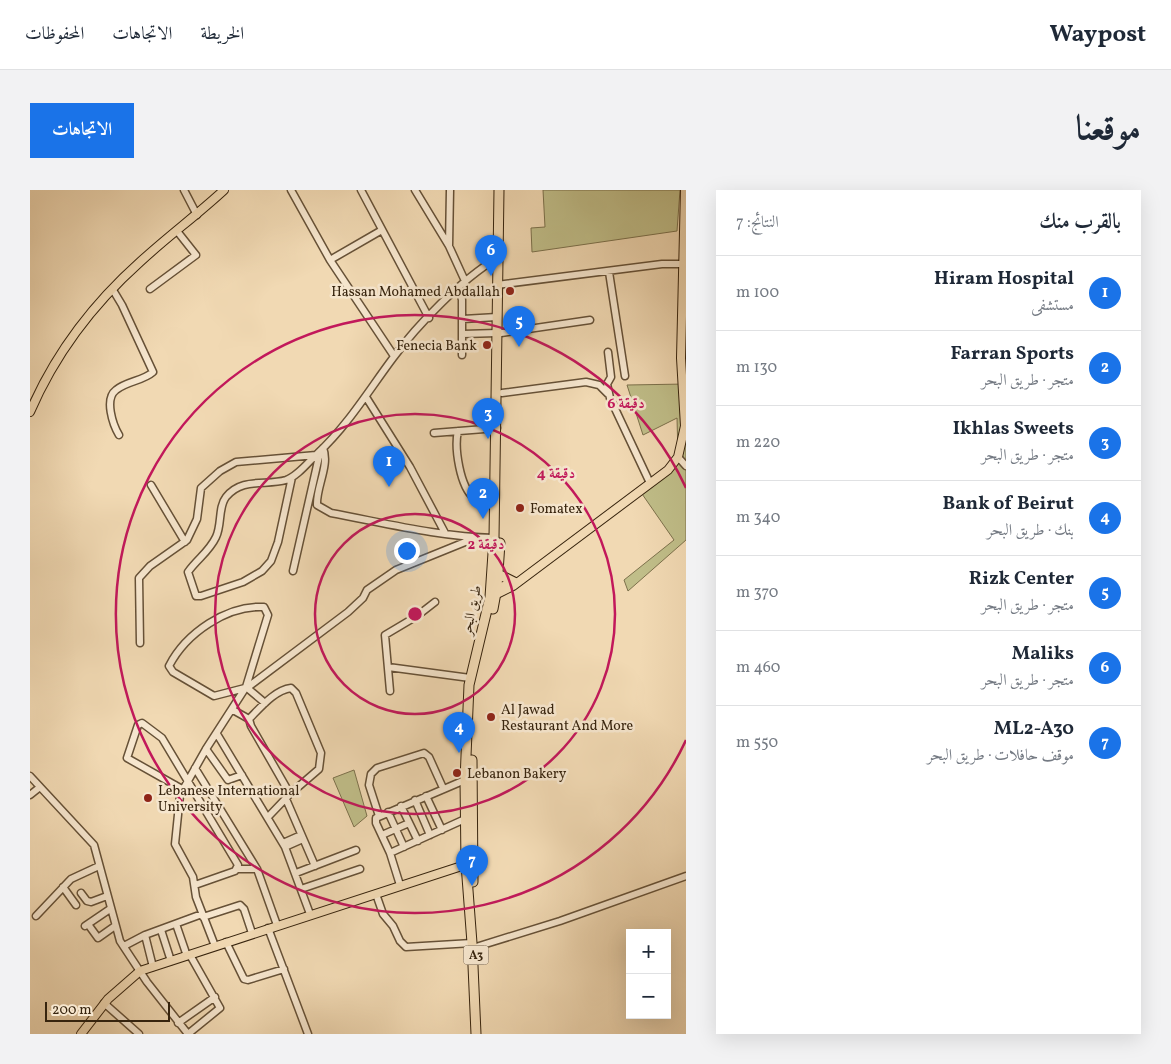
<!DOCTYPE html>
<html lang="ar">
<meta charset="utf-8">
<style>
:root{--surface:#fff;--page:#f2f2f3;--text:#1f2937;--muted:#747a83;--line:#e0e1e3;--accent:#1a73e8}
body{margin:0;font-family:Vollkorn,Amiri,serif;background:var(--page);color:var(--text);direction:rtl}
.controls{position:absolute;right:15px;bottom:15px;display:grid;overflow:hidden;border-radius:0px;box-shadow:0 5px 20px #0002}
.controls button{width:45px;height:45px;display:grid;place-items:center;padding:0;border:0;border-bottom:1px solid var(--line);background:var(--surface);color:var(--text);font:25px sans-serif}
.scale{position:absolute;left:15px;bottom:12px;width:125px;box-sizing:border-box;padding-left:5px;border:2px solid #37240e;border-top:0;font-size:14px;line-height:18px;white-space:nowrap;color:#37240e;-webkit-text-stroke:4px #f6e6ce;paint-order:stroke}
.you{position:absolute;left:376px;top:360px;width:18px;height:18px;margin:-12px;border:4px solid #fff;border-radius:50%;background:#1a73e8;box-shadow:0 0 0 8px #1a73e833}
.badge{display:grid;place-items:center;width:32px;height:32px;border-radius:50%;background:var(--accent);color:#fff;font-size:16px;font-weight:700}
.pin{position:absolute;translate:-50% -41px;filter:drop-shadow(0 1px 2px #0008)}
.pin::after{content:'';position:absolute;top:26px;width:18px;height:15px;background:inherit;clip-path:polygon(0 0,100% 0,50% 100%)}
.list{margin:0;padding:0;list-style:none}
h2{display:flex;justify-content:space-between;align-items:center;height:65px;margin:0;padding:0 20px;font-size:21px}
h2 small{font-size:16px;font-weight:400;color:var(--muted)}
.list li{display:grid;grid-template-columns:32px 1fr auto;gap:15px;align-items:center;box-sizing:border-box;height:75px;padding:0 20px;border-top:1px solid var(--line)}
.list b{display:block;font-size:19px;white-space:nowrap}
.list p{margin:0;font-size:16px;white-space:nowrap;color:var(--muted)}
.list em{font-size:16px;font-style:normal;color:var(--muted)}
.map{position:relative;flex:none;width:656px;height:844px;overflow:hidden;direction:ltr;border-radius:0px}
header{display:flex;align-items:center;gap:30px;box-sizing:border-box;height:70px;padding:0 25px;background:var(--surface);border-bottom:1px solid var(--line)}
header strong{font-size:24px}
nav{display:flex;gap:28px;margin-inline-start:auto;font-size:18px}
.intro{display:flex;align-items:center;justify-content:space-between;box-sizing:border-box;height:120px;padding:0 30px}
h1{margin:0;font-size:35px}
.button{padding:12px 22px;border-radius:0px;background:var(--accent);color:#fff;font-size:18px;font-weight:700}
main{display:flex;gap:30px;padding:0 30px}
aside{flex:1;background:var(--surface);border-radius:0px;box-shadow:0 5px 20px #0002}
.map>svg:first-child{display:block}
</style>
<header>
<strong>Waypost</strong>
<nav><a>الخريطة</a><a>الاتجاهات</a><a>المحفوظات</a></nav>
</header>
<div class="intro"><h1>موقعنا</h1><a class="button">الاتجاهات</a></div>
<main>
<aside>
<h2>بالقرب منك<small>النتائج: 7</small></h2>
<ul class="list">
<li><span class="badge">1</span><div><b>Hiram Hospital</b><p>مستشفى</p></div><em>100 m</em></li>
<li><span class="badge">2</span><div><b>Farran Sports</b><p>متجر · طريق البحر</p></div><em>130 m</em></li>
<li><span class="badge">3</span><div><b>Ikhlas Sweets</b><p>متجر · طريق البحر</p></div><em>220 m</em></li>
<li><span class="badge">4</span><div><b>Bank of Beirut</b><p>بنك · طريق البحر</p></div><em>340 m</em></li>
<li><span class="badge">5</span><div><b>Rizk Center</b><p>متجر · طريق البحر</p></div><em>370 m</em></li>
<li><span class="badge">6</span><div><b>Maliks</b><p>متجر · طريق البحر</p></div><em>460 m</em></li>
<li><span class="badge">7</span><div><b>ML2-A30</b><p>موقف حافلات · طريق البحر</p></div><em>550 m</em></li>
</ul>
</aside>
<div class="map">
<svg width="656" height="844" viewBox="0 0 656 844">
<rect width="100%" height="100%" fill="#f1d9b3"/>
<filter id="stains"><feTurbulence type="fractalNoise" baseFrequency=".004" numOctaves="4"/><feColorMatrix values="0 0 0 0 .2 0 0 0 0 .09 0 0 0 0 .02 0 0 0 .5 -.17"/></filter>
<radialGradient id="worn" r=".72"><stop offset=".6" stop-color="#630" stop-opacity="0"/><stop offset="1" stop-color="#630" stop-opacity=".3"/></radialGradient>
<path fill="#c0be89" stroke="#7c714c" d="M513,0H650L647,41L502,62L501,38L515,37Z
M656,194V350L598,401L594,390L644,350L610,301L648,267L647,228L613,245L597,195Z
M324,580L337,626L324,637L303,588Z"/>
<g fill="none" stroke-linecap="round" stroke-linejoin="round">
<defs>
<path id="minor" d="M154,0L167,25
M261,0L300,70L364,166
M331,0L399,128
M385,0L419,56L435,91
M419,56L420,0
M300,70L352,40
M579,82L595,186
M467,95L632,74H656
M429,97L432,110V165
M120,99L166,65L147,41
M83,100L92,115L123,182C113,191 97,191 86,200C74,209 83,235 89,245
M433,129L467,127
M471,143L560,130
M433,144L467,143
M578,162L581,187L577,194L580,208L620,293
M472,203L556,192L569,195L578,204
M336,207L380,277L415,343
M428,241C424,258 430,297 444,308H465
M404,243L467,238
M293,258C300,275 286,297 287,315L301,323C355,333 410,347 464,348
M648,267L656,276
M262,287L248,352L241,371L232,381L213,392L171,406H166L158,382C167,369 179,362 186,347C192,335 188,317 196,307C212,287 236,296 256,290C268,286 279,271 288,263C318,235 339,200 363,168C388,134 431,90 467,68
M121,295L155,352
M263,381L290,262
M110,453L109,388L120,376L157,350L167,329L171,298L190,281L206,272L286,265
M358,477L440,488
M216,497L235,513
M218,497L318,422L333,408L337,400L366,380L445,348
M360,501L355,445L387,426L405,412
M203,520L219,529
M219,529C231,517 245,500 261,498L266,503L291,563L289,579L260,604L238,627
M219,529L221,536L260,604
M187,544L255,657L280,724
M176,559L198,590L212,585
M165,578L227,679L247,735
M0,586L64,655L90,751L117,792L158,844
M152,599L97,568L108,535L112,533L132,548L208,675L205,681L165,695
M0,605L10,597
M396,606L412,640
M256,609L285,676
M385,610L400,645
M371,616L388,651
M358,622L374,657
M349,626L339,595L341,584L347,578L394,563L399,567L413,598
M352,645L379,633
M253,653L271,645
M255,657L273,649
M360,663L435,629
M207,679H227
M266,683L326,660
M370,695L360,663L346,633V628L435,590
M33,697L46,715
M271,699L330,679
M51,703L57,711L61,712L77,706
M346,704L353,724L363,736L370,751L376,757L442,753
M6,726L41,689L69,676
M173,727L210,715L214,719L222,743
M146,734L157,766
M55,736L80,719
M60,737L68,748L85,736
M238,738L278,844
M131,740L141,771
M115,745L123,777
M196,752L214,789L218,790L254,779
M94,756L115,745L172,724
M185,756L166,707L163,687L145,654L150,605L176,559L216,497L238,425L234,417C197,415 156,443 139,476L143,482L184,506L215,498
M446,757L530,731L656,686
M74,813L109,844
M148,833L185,807
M158,844L190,818L160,765"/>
<path id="major" d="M0,222C25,164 63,114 110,72C137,47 167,25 194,0
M463,399L487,392
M461,407L483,396L638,280L648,267L655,236L651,168L655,0
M51,844L78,809L110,781L441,673"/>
<path id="highway" d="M468,384L484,392
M463,419L467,397L470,353
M442,570L443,692
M446,844L442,753L436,674L435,590L439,495L460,407L464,348L469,0"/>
</defs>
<use href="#minor" stroke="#665137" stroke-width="9"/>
<use href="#major" stroke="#37240e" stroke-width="10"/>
<use href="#highway" stroke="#37240e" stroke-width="11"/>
<use href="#minor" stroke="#f6e6ce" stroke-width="6"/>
<use href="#major" stroke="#f1d9b3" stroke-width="8"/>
<use href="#highway" stroke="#f1d9b3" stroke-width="9"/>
</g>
<g fill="none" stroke="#c2185b" stroke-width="2.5">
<circle cx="385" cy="424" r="100"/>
<circle cx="385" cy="424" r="200"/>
<path d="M656 550A299 299 0 1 1 656 298"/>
</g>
<g fill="#8f2418" stroke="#f6e6ce" stroke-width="2">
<circle cx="480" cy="101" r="5"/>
<circle cx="457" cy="155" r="5"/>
<circle cx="490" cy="318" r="5"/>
<circle cx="461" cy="527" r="5"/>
<circle cx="427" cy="583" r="5"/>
<circle cx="118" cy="608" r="5"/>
</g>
<g text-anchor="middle" stroke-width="5" stroke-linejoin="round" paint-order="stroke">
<rect fill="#f6e6ce" stroke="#705e48" stroke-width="1" x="433.5" y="755.5" width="25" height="19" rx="4"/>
<g font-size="12" font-weight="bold" fill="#37240e">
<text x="446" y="769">A3</text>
</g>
<g font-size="14" fill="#37240e" stroke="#f6e6ce" text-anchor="start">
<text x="470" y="106" text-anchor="end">Hassan Mohamed Abdallah</text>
<text x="447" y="160" text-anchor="end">Fenecia Bank</text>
<text x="500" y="323">Fomatex</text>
<text x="471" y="524">Al Jawad<tspan x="471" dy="16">Restaurant And More</tspan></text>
<text x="437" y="588">Lebanon Bakery</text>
<text x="128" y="605">Lebanese International<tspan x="128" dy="16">University</tspan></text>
</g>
<g font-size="14" fill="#37240e" stroke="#f6e6ce">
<text transform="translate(441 420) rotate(-78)" y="5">طريق البحر</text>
</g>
</g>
<circle cx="385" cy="424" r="8" fill="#c2185b" stroke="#f6e6ce" stroke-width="2.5"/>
<g font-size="15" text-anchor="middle" font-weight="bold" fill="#c2185b" stroke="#f6e6ce" stroke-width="5" stroke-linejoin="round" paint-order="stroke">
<text x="596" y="218">6 دقيقة</text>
<text x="526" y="288">4 دقيقة</text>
<text x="456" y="359">2 دقيقة</text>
</g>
<rect width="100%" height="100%" filter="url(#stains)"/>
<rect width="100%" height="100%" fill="url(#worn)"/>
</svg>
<div class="controls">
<button>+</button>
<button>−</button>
</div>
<div class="scale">200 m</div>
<div class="you"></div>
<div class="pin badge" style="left:359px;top:297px">1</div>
<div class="pin badge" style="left:453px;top:329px">2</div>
<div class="pin badge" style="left:458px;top:249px">3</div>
<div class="pin badge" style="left:429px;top:563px">4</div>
<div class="pin badge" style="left:489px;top:157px">5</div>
<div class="pin badge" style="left:461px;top:86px">6</div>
<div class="pin badge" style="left:442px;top:696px">7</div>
</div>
</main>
